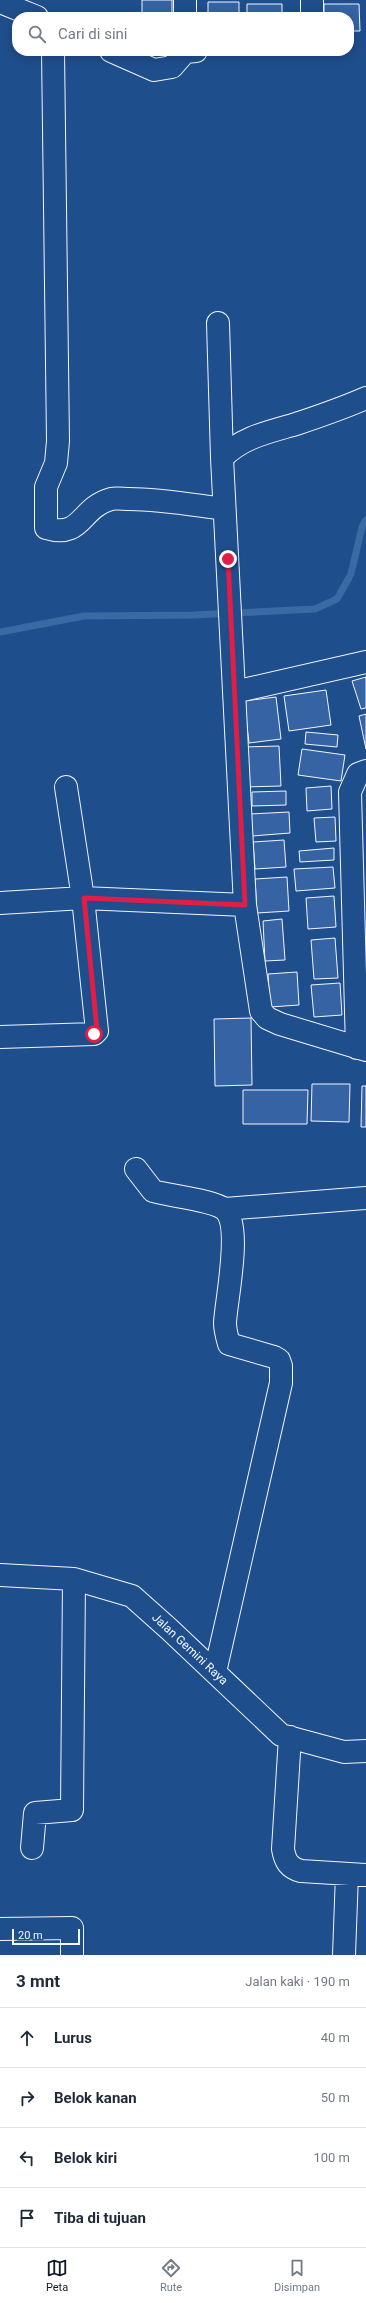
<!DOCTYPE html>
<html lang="id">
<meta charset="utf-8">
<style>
:root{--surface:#fff;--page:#f6f6f7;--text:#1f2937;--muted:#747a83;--line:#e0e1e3;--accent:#111827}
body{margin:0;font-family:Roboto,sans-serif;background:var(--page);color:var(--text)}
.scale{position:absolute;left:12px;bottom:10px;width:68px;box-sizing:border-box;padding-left:4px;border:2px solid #f2f6ff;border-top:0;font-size:11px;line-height:14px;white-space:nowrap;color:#f2f6ff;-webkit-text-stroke:3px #1f4e8c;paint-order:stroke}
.stop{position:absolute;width:12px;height:12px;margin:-9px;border:3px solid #e11d48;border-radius:50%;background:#fff}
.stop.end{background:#e11d48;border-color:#fff;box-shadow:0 1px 4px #0008}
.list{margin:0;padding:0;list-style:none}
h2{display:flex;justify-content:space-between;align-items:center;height:52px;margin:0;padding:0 16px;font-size:17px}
h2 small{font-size:13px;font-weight:400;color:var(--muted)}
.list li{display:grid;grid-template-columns:26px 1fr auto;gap:12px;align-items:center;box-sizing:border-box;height:60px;padding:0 16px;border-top:1px solid var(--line)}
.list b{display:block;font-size:15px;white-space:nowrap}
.list em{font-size:13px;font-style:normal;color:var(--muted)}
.icon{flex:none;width:22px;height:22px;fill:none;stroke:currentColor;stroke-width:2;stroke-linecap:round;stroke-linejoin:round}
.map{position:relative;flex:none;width:366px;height:1955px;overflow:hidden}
.search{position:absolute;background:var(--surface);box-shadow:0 2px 10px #0003;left:12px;right:12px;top:12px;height:44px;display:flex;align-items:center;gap:10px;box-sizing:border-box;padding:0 14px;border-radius:16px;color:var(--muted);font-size:15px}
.sheet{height:292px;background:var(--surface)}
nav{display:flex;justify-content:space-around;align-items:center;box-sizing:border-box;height:56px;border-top:1px solid var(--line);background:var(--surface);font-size:11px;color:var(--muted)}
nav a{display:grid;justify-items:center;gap:2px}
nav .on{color:var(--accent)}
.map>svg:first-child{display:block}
</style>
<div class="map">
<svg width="366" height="1955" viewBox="0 0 366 1955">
<rect width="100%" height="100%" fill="#1f4e8c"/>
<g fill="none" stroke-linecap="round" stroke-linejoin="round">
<path stroke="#3b69a3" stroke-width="7" d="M0,632L84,616L194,615L315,609L337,599L351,574L362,527L366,520"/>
</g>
<path fill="#3563a3" stroke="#f2f6ff" d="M142,0H172V17H142Z
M208,2H239V17H208Z
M247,4H282V17H247Z
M324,4H359L360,31H349V17H324Z
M366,677V708L361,709L352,681Z
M326,690L331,725L289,731L284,696Z
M276,697L281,739L249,743L244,701Z
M366,714V749L359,716Z
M306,732L338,735L337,747L305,744Z
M279,746L281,786L244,787L243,747Z
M302,749L345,755L341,781L298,775Z
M331,786L332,809L307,811L306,788Z
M286,791V805L252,806V792Z
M289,812L290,833L252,836L250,814Z
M335,817L336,841L316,842L314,818Z
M284,840L286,867L255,869L253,842Z
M334,848V860L300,862L299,851Z
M333,867L335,888L296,891L294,869Z
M287,877L289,911L257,913L255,879Z
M334,896L336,927L308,929L306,898Z
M282,919L285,960L265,961L263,921Z
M335,938L338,978L314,979L311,940Z
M297,972L299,1005L270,1007L268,974Z
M340,983L342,1015L314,1017L311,985Z
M251,1018L252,1085L215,1086L214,1019Z
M312,1084H350L349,1122L311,1121Z
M362,1086H366V1127H361Z
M243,1090H308L307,1124H243Z"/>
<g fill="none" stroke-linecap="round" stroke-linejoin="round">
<defs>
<path id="minor" d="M185,0V17
M0,2L37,17
M312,17V0
M53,51L58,441L56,463L46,487V528C83,539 79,508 111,499C116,498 124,499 129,499C161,499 193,505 224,509
M111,51L154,70L172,67L185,52L196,51
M218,323L222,458L245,905L261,1011L267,1018L280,1024L366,1050
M222,458C242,437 269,432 296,424C320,416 343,408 366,398
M234,692L366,662
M0,903L83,898L245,905
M0,1037L94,1034L97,1031L83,898L66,787
M357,1048L350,792L358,774L366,771
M136,1169L153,1191C170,1196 213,1200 224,1209C243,1224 226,1300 225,1323C225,1330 227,1337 229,1344L274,1357L279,1360L281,1366V1383L215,1672
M225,1209L366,1198
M0,1575L74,1579L132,1596L169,1629L281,1735L344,1752L366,1751
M290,1737L283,1849C285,1861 289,1868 301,1871L366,1875
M32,1848L35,1813L72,1810L74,1579
M0,1929L72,1928V1955
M344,1955L347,1874"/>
</defs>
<use href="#minor" stroke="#f2f6ff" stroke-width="24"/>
<use href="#minor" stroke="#1f4e8c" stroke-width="22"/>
</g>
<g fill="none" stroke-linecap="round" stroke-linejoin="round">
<path stroke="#e11d48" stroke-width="5" d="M94,1034L97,1030L84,898L245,905L228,559"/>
</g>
<g text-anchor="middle" stroke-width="3" stroke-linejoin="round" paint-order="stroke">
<g font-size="12" fill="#f2f6ff" stroke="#1f4e8c">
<text transform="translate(190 1649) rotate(43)" y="4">Jalan Gemini Raya</text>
</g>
</g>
</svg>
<div class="scale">20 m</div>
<div class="stop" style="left:94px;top:1034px"></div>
<div class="stop end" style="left:228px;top:559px"></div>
<div class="search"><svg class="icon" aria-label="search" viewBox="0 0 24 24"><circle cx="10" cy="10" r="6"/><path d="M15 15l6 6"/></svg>Cari di sini</div>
</div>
<section class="sheet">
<h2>3 mnt<small>Jalan kaki · 190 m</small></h2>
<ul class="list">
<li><svg class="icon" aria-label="ahead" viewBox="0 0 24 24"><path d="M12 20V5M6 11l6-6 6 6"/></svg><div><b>Lurus</b></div><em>40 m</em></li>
<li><svg class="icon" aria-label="right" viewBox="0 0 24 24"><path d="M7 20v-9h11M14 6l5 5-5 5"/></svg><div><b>Belok kanan</b></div><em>50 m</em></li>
<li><svg class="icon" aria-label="left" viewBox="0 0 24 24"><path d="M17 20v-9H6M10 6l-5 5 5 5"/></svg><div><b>Belok kiri</b></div><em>100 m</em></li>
<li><svg class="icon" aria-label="arrive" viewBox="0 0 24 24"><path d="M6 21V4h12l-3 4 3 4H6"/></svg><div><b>Tiba di tujuan</b></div></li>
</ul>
</section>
<nav>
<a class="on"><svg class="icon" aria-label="map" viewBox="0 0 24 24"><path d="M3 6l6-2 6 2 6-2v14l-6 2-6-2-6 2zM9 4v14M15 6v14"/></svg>Peta</a>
<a><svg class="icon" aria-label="directions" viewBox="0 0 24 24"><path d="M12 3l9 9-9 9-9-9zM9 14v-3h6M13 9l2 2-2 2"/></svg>Rute</a>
<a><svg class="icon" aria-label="saved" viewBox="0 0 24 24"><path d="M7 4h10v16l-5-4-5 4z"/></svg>Disimpan</a>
</nav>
